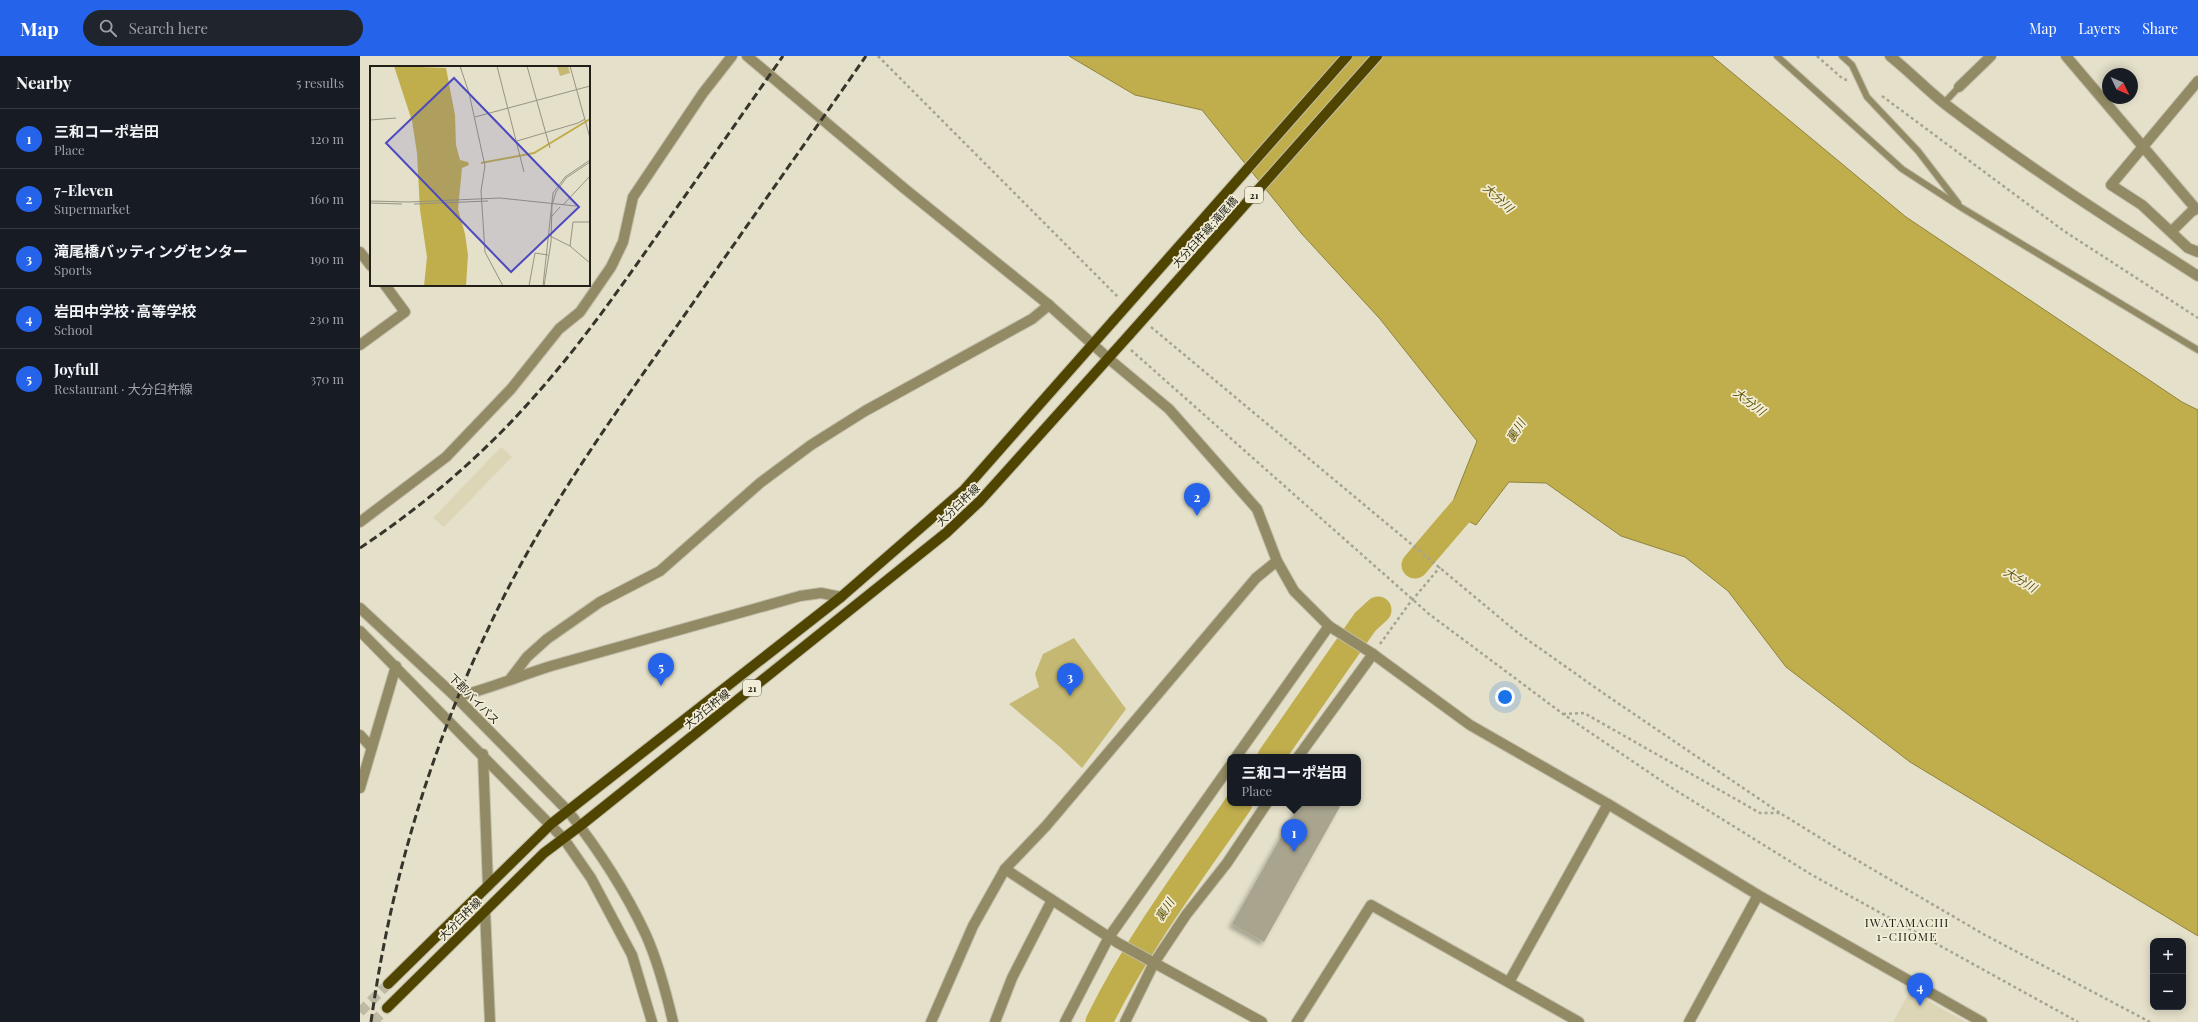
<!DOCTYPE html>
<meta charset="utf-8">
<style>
:root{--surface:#171b24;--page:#20242c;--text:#f1f3f6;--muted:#9ea1a6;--line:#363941;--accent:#2563eb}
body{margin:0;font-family:"Playfair Display","Noto Sans JP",serif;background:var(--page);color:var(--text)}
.controls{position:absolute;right:12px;bottom:12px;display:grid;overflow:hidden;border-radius:8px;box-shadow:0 2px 10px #0003}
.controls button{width:36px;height:36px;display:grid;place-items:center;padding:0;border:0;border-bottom:1px solid var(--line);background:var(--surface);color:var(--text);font:20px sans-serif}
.compass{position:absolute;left:1742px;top:12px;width:36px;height:36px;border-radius:50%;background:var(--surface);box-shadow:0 2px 10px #0003;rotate:134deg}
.you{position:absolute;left:1145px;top:641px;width:14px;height:14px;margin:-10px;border:3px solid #fff;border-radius:50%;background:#1a73e8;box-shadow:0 0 0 6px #1a73e833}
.badge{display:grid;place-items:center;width:26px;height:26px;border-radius:50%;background:var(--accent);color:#fff;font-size:13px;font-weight:700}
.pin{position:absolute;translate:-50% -33px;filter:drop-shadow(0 1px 2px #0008)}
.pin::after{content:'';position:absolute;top:21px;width:14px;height:12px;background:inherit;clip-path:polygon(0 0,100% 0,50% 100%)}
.popup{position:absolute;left:867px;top:698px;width:134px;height:52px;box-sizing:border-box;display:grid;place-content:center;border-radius:8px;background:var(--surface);filter:drop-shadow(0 1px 3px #0005);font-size:13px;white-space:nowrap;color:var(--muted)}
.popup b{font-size:15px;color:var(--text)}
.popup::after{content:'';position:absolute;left:50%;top:100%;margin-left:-8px;border:8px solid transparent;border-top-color:var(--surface)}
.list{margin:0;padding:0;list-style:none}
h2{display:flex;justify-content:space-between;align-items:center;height:52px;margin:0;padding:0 16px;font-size:17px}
h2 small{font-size:13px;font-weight:400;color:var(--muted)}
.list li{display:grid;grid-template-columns:26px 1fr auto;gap:12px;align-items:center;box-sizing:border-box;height:60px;padding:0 16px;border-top:1px solid var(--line)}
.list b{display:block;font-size:15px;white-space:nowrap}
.list p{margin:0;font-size:13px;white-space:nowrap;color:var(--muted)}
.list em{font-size:13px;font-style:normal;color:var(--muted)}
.icon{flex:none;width:22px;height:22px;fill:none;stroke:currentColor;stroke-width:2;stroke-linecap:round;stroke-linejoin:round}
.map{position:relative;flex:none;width:1838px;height:966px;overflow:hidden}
header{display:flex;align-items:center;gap:24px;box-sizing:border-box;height:56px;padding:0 20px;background:var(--accent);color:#fff}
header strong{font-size:19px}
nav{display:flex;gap:22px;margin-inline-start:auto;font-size:14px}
.search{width:280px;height:36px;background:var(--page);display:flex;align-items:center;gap:10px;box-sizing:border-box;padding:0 14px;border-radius:22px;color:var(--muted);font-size:15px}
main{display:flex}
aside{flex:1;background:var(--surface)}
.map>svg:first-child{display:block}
</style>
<header>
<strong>Map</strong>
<div class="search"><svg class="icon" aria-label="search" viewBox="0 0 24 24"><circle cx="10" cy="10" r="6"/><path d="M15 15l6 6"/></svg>Search here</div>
<nav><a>Map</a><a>Layers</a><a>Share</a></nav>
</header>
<main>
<aside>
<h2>Nearby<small>5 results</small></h2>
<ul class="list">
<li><span class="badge">1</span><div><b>三和コーポ岩田</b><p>Place</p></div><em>120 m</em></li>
<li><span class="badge">2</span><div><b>7-Eleven</b><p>Supermarket</p></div><em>160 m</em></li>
<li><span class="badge">3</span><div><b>滝尾橋バッティングセンター</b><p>Sports</p></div><em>190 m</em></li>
<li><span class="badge">4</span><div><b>岩田中学校･高等学校</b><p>School</p></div><em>230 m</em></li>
<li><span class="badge">5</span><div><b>Joyfull</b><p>Restaurant · 大分臼杵線</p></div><em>370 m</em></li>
</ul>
</aside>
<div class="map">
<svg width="1838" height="966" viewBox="0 0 1838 966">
<defs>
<filter id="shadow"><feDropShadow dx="-3.5" dy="3.5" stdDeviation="2" flood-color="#0004"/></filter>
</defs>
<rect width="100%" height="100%" fill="#e4e0c9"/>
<path fill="#dcd6b7" d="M141,391L152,401L84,471L73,462Z
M1550,935L1606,966H1533Z"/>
<path fill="#c5b873" d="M714,582L766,653L722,712L700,691L649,648L679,631L675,618L683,598Z"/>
<path fill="#c0ae4d" stroke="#90833d" d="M709,0H1352L1546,161L1822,346L1838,354V880L1550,706L1426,611L1368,535L1325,501L1261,480L1186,427L1149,426L1116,469L1106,464L1090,453L1117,385L1020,263L941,177L842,54L775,39Z"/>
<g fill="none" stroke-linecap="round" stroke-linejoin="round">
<path stroke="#c0ae4d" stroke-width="27" d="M1055,509L1121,432
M911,701L1005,566L1018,554
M739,966C777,888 830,818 879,747"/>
</g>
<path fill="#a8a48e" filter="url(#shadow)" d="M940,747H982L904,886L872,868Z"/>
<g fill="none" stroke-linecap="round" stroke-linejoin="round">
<path stroke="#bdb9a5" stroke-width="10" stroke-dasharray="10 5" stroke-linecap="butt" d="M0,956L28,928
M13,966L27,952"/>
<defs>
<path id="service" d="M1417,0L1542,113L1602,152L1838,294
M1482,0L1492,9L1507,41L1558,95L1598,147
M1584,47L1599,31"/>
<path id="minor" d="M1530,0C1549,15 1566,33 1585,48C1666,110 1752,165 1838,220
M1706,0L1836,153
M1838,25L1751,129L1782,149L1828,192L1838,196
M1599,31L1631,0
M1811,176L1831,156L1838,152
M0,196L11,210
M0,289L45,256L25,229
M0,466L86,401L151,333L199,273L220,256L251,211L263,186L273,141L343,37L372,0
M151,622L167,601L187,583L240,546L300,515L400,427L451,389L505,355L672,263L689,249
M96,641C129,633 159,620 191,610L440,540L461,537L481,541
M0,679L12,692
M876,701L969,570
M938,701L1013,598
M0,732L36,610
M1149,926L1248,748
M571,966L613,870L645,813L686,770L896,522L917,505
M635,966L652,922L692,844
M705,966L749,881L870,710
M765,966L794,907L826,859L867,807L907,747
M937,966L1011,849L1219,966"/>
<path id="tertiary" d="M387,0L545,133L689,249L749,303L809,353L897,453L917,505L934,535L969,570L1013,598L1110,669L1248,748L1398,839L1622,966
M0,552L96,641L208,755C238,793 265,834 286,879C298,906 306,936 313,966
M0,575L204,783L231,822L272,899L292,966
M123,698L128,830
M645,813L758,887L902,966
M125,855L130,966
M1329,966L1398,839"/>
<path id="primary" d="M28,928L191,768L481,541L604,434L754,264
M27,952L184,797L220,770L586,477L620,445L770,278"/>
</defs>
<use href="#service" stroke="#c1bda9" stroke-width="8"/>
<use href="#minor" stroke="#c1bda9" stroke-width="12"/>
<use href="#tertiary" stroke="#c1bda9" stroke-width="12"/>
<use href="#primary" stroke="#c1bda9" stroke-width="12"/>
<path stroke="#a7a391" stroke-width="2.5" stroke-dasharray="3 3" stroke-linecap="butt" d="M518,0L759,242
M1457,0L1483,23L1487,24
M1522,40L1704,175L1838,262
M791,271L1158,577L1243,637L1420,757L1483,796L1625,879L1790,966
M771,294L1069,558L1203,658L1312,732L1452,819L1718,966
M1020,588L1049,548L1080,511
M1203,658L1224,657L1400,757H1420"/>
<use href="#service" stroke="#918a64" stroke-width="6"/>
<use href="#minor" stroke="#918a64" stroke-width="10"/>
<use href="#tertiary" stroke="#918a64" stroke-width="10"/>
<use href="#primary" stroke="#4f4400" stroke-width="10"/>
<path stroke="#37352b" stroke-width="3" stroke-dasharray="8 4" stroke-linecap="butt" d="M0,492C63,450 123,399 173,342C216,294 254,241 291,188C335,126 379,63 423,0
M11,966C30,829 69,696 129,571C180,462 250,364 319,267C381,178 444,89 506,0"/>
<defs>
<path id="primary-bridge" d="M754,264L987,0
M770,278L1017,0"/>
</defs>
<use href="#primary-bridge" stroke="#c1bda9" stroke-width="12" stroke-linecap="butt"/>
<use href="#primary-bridge" stroke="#4f4400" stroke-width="10"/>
</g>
<g text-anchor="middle" stroke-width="3.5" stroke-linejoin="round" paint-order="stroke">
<g fill="#f1edd6" stroke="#5f5d50" stroke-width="1">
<rect x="885" y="131" width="18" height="16" rx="3"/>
<rect x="383" y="624" width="18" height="16" rx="3"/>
</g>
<g font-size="10" font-weight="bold" fill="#211f17">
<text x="894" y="143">21</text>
<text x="392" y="636">21</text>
</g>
<g font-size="11" fill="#211f17" stroke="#f1edd6">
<text transform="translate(845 176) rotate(-48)" y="4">大分臼杵線;滝尾橋</text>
<text transform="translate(598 449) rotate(-44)" y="4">大分臼杵線</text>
<text transform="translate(114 643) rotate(45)" y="4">下郡バイパス</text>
<text transform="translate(347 653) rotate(-39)" y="4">大分臼杵線</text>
<text transform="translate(100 863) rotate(-45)" y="4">大分臼杵線</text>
</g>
<g font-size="12" font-style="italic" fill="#615407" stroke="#f1edd6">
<text transform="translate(1138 142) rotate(42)" y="4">大分川</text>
<text transform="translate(1389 346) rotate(37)" y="4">大分川</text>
<text transform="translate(1156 375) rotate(-58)" y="4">裏川</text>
<text transform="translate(1660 524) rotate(31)" y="4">大分川</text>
<text transform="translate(805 854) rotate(-57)" y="4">裏川</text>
</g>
<g font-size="12" letter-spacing="1" fill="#211f17" stroke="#f1edd6">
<text x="1547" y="871">IWATAMACHI<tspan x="1547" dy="14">1-CHOME</tspan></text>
</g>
</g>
<g transform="translate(10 10)">
<rect width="220" height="220" fill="#e4e0c9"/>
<path d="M187,0H198L200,7L190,10Z" fill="#c5b873"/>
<path d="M24,0L76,2L85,49L86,79L90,94L98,96L99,99L92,102L88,143L95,168L98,189L96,220H54L57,191L50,144L47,87L42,55Z" fill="#c0ae4d"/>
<path fill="none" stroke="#c0ae4d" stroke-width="2" d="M111,97L164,87L220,53"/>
<path fill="none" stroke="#969382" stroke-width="1" d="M90,0L99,27L115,100L111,125L115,186L133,220M127,0L154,106M157,0L180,82M200,0L220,72M105,51L220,20M0,54L26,52M147,75L208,57L215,53M0,135L39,136L130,132L206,140M0,137L32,138M44,138L118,135M193,139L220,110M182,150L190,141M180,170L200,180L220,197M200,180L203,156H220M159,220L165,187L178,189M173,220L183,127L195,111L220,94M174,220L181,176L182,139L186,126L196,112L220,96"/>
<path fill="#4d4ac0" fill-opacity="0.15" stroke="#4d4ac0" stroke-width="2" d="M84,12L209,141L141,206L16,77Z"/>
<rect width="220" height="220" fill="none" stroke="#211f17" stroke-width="2"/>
</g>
</svg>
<div class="controls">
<button>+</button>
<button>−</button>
</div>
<svg class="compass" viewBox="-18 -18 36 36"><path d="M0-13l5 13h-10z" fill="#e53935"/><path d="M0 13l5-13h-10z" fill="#9ea1a6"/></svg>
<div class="you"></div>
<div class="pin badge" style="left:934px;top:796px">1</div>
<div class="popup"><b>三和コーポ岩田</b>Place</div>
<div class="pin badge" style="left:837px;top:460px">2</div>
<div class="pin badge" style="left:710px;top:640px">3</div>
<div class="pin badge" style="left:1560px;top:950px">4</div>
<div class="pin badge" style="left:301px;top:630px">5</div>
</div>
</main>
